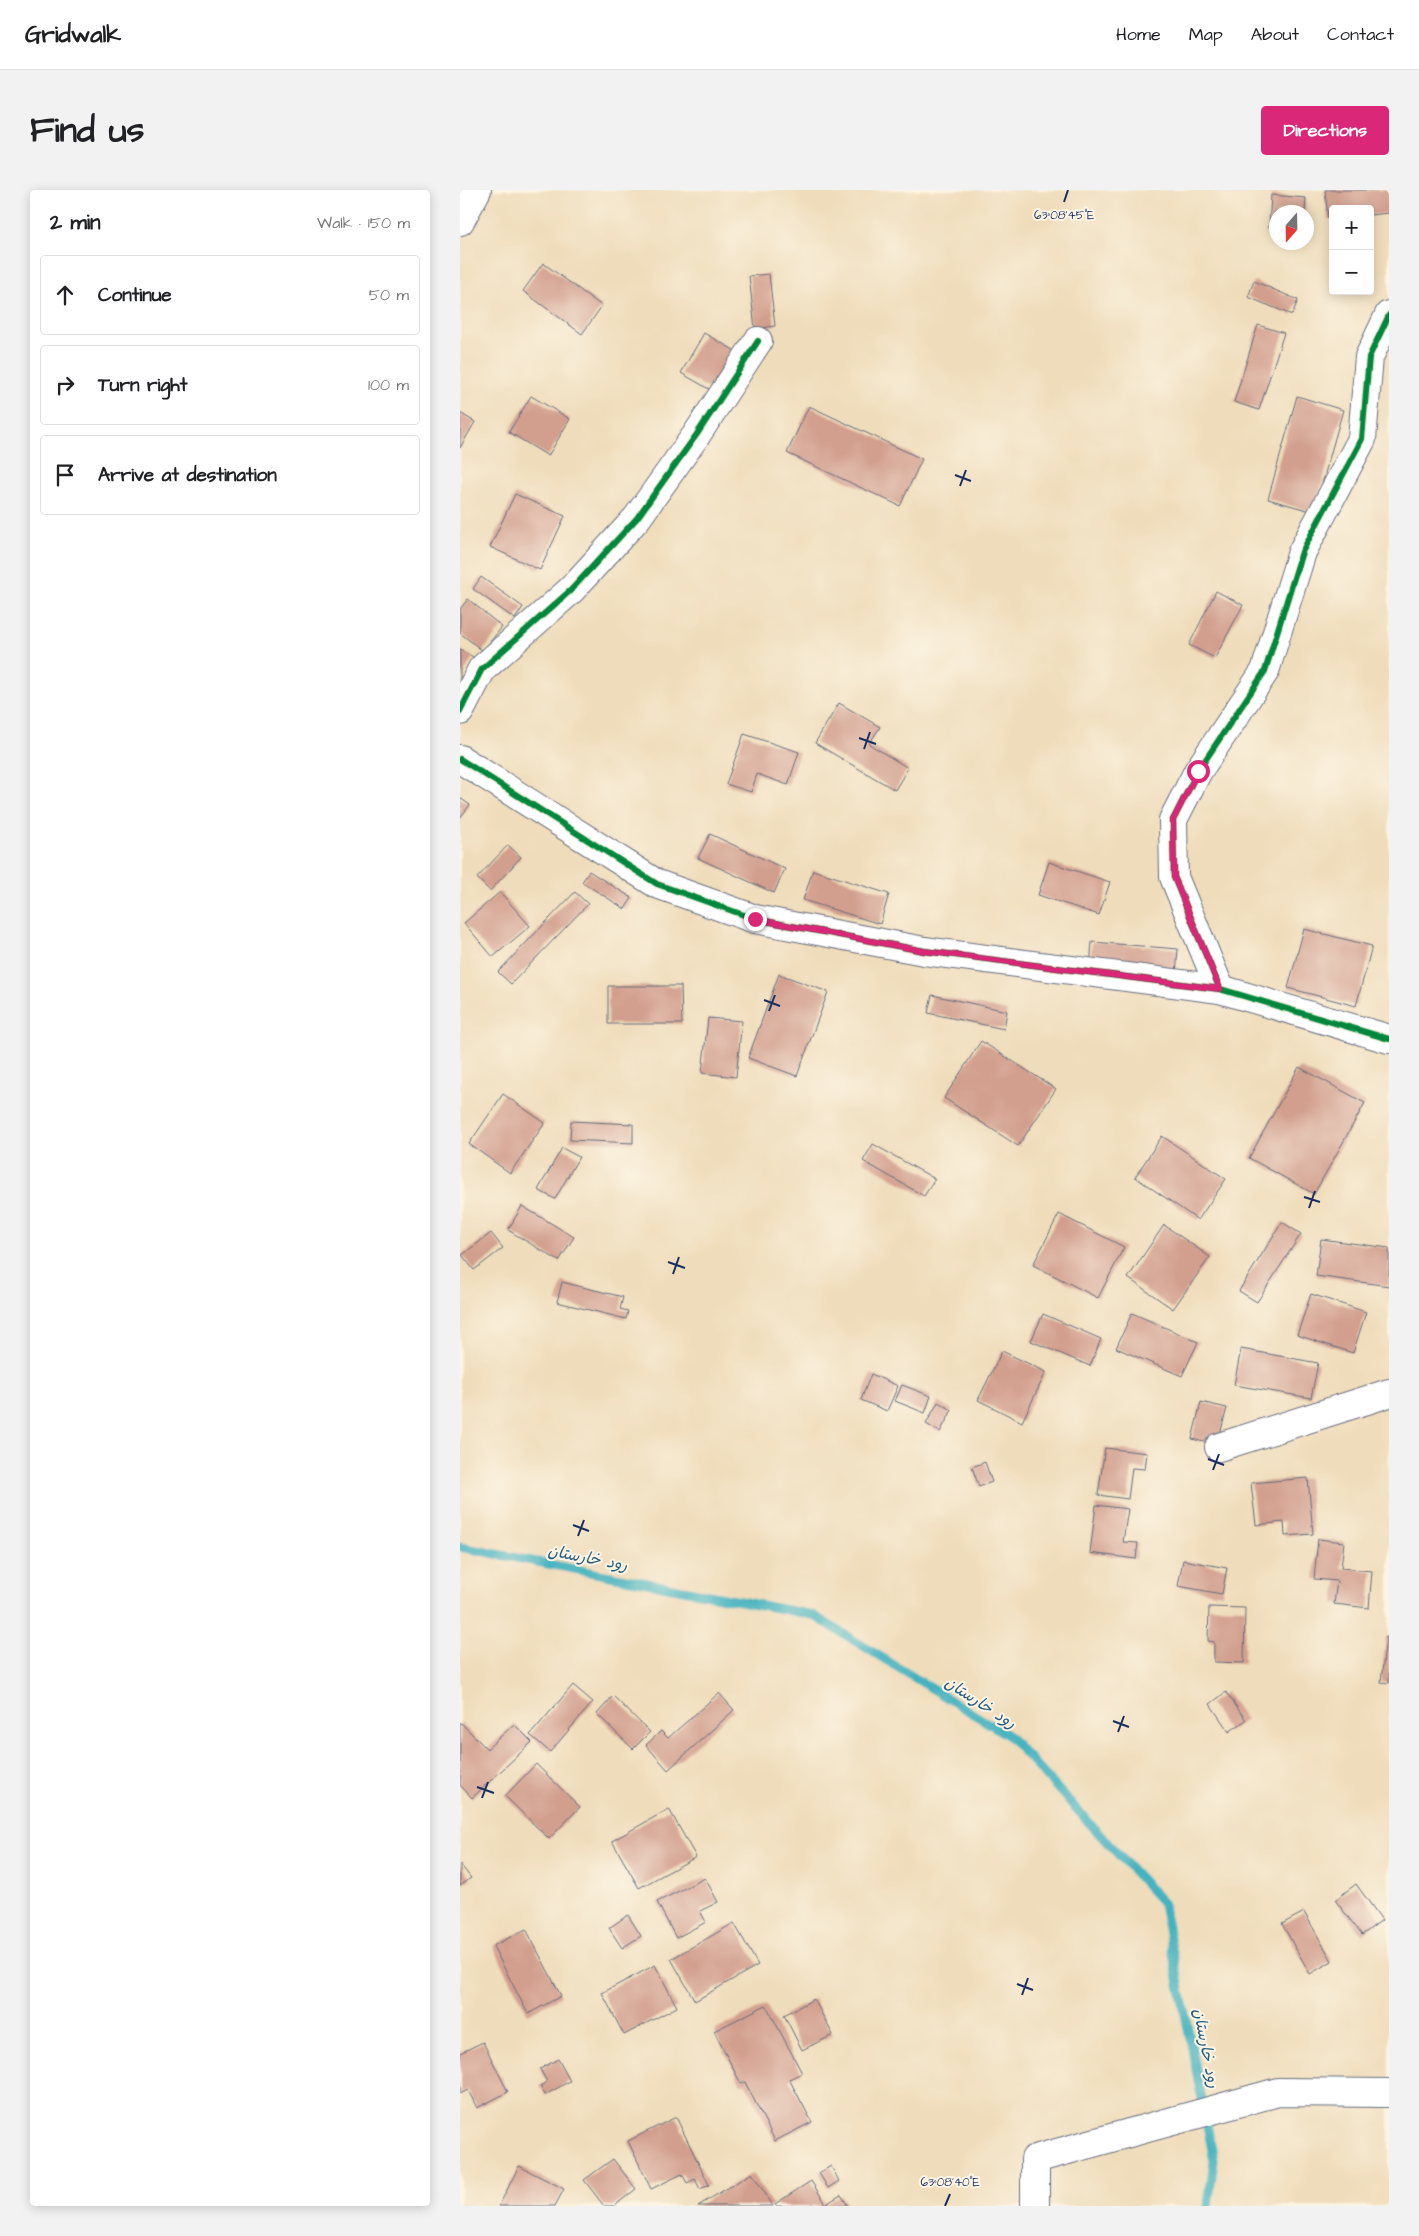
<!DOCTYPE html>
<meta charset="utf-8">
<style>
:root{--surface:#fff;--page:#f2f2f2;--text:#202124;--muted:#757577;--line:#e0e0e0;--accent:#db2777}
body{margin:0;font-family:"Architects Daughter","Playpen Sans Arabic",sans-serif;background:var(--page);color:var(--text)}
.controls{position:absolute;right:15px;top:15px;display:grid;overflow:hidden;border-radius:5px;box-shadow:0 2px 12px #0003}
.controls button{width:45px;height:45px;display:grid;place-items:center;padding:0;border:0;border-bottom:1px solid var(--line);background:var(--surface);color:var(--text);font:25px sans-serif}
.compass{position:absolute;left:809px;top:15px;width:45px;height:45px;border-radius:50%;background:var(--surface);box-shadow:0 2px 12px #0003;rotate:200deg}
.stop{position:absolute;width:15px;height:15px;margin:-11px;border:4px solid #db2777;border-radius:50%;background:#fff}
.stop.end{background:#db2777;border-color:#fff;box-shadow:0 1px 5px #0008}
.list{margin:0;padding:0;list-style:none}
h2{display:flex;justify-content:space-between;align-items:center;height:65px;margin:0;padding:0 20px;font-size:21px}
h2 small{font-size:16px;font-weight:400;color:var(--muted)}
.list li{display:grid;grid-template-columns:32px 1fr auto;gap:15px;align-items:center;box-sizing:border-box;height:80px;margin:0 10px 10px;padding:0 10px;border:1px solid var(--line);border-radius:5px}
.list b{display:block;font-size:19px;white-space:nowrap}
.list em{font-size:16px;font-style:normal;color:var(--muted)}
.icon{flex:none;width:28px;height:28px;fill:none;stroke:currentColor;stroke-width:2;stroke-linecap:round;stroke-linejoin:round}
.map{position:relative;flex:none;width:929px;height:2016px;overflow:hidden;border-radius:5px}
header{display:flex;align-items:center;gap:30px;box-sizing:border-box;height:70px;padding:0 25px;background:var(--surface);border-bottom:1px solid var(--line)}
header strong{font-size:24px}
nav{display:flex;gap:28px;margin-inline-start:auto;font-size:18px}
.intro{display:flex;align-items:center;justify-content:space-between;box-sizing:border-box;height:120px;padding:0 30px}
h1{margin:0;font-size:35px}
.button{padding:12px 22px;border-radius:5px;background:var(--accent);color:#fff;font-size:18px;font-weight:700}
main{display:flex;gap:30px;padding:0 30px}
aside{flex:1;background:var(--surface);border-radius:5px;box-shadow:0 2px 12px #0003}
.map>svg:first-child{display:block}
</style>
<header>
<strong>Gridwalk</strong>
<nav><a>Home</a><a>Map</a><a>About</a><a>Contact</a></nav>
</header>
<div class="intro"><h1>Find us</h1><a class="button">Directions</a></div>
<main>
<aside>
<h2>2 min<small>Walk · 150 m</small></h2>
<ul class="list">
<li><svg class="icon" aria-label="ahead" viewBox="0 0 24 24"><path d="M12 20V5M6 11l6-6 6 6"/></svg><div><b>Continue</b></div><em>50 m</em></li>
<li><svg class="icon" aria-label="right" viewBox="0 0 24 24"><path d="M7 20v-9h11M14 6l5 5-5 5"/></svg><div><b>Turn right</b></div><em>100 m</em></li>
<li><svg class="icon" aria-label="arrive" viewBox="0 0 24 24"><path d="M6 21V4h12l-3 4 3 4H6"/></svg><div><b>Arrive at destination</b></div></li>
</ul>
</aside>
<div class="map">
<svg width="929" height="2016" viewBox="0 0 929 2016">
<rect width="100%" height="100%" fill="#fcf5e5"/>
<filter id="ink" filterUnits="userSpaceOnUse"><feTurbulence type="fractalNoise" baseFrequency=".02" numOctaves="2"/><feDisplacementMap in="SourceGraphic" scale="10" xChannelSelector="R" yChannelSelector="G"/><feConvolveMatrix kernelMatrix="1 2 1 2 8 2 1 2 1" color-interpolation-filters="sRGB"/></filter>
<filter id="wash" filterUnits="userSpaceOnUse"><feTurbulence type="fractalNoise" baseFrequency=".0096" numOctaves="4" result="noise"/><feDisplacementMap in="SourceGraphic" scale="20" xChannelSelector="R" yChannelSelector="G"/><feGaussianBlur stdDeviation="1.12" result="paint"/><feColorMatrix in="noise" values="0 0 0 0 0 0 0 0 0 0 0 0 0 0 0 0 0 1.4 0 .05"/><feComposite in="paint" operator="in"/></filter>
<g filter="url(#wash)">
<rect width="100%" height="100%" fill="#efdcba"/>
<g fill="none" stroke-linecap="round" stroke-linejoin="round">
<path stroke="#44b2bf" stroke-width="9" d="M0,1357L353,1425L549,1546L703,1713L754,1970L748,2016"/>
</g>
<g id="blocks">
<path fill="#d29e8d" d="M865,0H929V23L910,25V19H873V29H868Z
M811,5L846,8L845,22H816V38L809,37Z
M83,73L142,116L122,144L63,101Z
M309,84L315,136L295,139L289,86Z
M794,91L838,110L832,125L788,107Z
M798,135L824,143L799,220L774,212Z
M244,143L279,163L256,203L221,183Z
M71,206L110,229L88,266L49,242Z
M837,206L883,220L854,322L808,309Z
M349,216L462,269L440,316L327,263Z
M0,223L15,232L0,258Z
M55,304L105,326L80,380L30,357Z
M21,387L63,417L55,429L13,399Z
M756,401L783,415L755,468L729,455Z
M8,409L42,437L23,461L0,443V419Z
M0,460L13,467L0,490Z
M379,513L420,537L409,554L448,578L435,600L355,553Z
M284,544L339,562L328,595L297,584L291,602L266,594Z
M0,608L10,615L0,628Z
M250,644L325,679L314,703L238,668Z
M48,655L61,667L30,701L17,688Z
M589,672L650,692L639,725L578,705Z
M353,680L429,704L420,734L343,710Z
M129,681L172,708L165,719L122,692Z
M40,702L70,736L33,767L4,733Z
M115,702L128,714L51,794L38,782Z
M844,739L912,756L896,816L828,798Z
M632,752L718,759L716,784L630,777Z
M319,784L368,802L337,886L288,868Z
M148,796H221L222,834H148Z
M472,805L547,821L544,839L468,823Z
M248,828L282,831L276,887L242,883Z
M521,851L596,899L558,956L484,908Z
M839,877L905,913L854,1004L789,968Z
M43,904L85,933L50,983L9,954Z
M111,931L173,934V953L110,950Z
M702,946L766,989L738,1030L675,987Z
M413,954L475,989L464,1006L403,971Z
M102,958L119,967L95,1009L78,1000Z
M62,1016L114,1047L99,1071L48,1040Z
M599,1024L664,1057L638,1108L573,1075Z
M822,1032L841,1044L797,1112L779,1101Z
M704,1035L750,1067L713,1119L668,1088Z
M31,1043L43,1058L14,1080L2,1065Z
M861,1049L929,1058V1096L856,1086Z
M102,1092L163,1107L160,1119L168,1121L166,1129L97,1112Z
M851,1104L906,1122L893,1163L837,1145Z
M672,1123L738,1152L722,1186L656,1158Z
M583,1124L641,1149L630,1176L571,1151Z
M781,1159L858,1173L851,1208L774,1195Z
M542,1161L586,1182L562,1232L518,1210Z
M411,1184L438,1196L427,1221L401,1210Z
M442,1195L471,1206L465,1223L435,1211Z
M478,1212L492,1220L480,1242L466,1234Z
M741,1212L767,1218L757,1255L732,1249Z
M645,1258L687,1263L685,1279L672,1278L668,1309L638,1305Z
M525,1272L532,1292L519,1297L512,1277Z
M848,1288L853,1344L825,1346L824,1332L796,1335L791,1293Z
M636,1315L668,1319L663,1352L678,1353L676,1369L630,1363Z
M858,1349L884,1352L881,1378L912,1381L909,1418L874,1414L877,1391L854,1389Z
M723,1370L767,1378L762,1404L718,1396Z
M749,1417L785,1418L784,1473L754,1472V1452L748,1451Z
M926,1447H929V1493L921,1492Z
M113,1495L133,1512L90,1562L70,1545Z
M766,1502L786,1530L769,1542L750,1514Z
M259,1503L274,1520L208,1580L186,1555L201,1541L208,1548Z
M153,1506L190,1542L173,1559L137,1524Z
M0,1532L27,1559L54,1534L72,1552L12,1608L0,1595Z
M76,1574L120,1617L89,1649L45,1606Z
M209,1619L236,1667L179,1698L152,1651Z
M0,1674L11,1688L0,1696Z
M245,1688L258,1712L240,1721L246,1732L216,1748L197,1712Z
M896,1694L922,1730L902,1745L875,1710Z
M844,1722L872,1771L850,1784L822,1734Z
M168,1725L181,1746L162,1758L149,1738Z
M274,1733L298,1775L235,1811L211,1769Z
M66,1739L101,1806L68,1824L33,1756Z
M195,1775L217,1817L164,1845L142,1803Z
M354,1809L373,1845L342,1860L324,1825Z
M306,1815L342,1883L329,1889L352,1932L315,1951L285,1892L281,1894L254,1841Z
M23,1852L48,1902L17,1918L8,1900L0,1904V1863Z
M98,1869L110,1891L85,1905L80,1896L87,1892L80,1879Z
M216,1927L249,1995L240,1999L235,1989L227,1993L222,1984L191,1999L168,1951Z
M153,1969L176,1999L154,2016H144L124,1990Z
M59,1976L104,1999L95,2016H39Z
M371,1976L379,1991L368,1998L359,1983Z
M292,1983L313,2016H238Z
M351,1991L366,2014L381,2005L388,2016H316L315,2014Z"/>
</g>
</g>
<g filter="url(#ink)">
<use href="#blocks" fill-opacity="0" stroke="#656c7e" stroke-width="1"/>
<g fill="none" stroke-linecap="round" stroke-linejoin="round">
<defs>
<path id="street" d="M0,31L17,0
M0,521L22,479L111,400L177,328L237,244L298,151
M760,799L714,687L713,630L738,581L805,481L842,362L902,249L909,167L929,125
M759,1257L929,1203"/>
<path id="secondary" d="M0,569L197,694L295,729L464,761L760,799L929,849
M575,2016V1969L818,1902L929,1903"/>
</defs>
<use href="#street" stroke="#656c7e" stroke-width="30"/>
<use href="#secondary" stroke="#656c7e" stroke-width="30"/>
<use href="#street" stroke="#fff" stroke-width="28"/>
<use href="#secondary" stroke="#fff" stroke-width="28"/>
<defs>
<path id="cycleway" d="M0,521L22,479L111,400L177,328L237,244L298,151
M0,569L197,694L295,729L464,761L760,799L929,849
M760,799L714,687L713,630L738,581L805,481L842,362L902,249L909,167L929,125"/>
</defs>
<use href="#cycleway" stroke="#fcf5e5" stroke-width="9"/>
<use href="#cycleway" stroke="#00873e" stroke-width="6"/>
</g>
</g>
<g fill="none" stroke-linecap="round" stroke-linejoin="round" filter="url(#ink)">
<path stroke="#db2777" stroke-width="6" d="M295,729L464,761L760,799L714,687L713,630L738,581"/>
</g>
<path fill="none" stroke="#1b2f5e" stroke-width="2" d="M604,12L608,0M495,285L511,291M500,296L506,280M399,548L416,554M404,559L410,542M304,810L320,816M309,821L315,805M844,1007L860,1012M849,1018L855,1001M208,1072L225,1078M213,1084L219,1067M748,1269L764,1275M753,1280L759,1264M113,1335L129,1341M118,1346L124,1330M653,1531L669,1537M658,1542L664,1526M17,1597L34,1603M22,1608L28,1592M557,1794L573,1800M562,1805L568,1788M485,2016L490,2004"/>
<g text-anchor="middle" stroke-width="4" stroke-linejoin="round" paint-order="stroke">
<g font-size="16" font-style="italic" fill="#295d80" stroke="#fcf5e5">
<text transform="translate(128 1367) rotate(11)" y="6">رود خارستان</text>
<text transform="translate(521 1512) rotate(33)" y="6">رود خارستان</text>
<text transform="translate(747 1858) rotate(79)" y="6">رود خارستان</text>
</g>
</g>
<g font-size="12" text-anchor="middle" fill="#1b2f5e" stroke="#fcf5e5" stroke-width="4" stroke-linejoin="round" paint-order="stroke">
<text x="604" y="29">63°08'45"E</text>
<text x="490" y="1996">63°08'40"E</text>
</g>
</svg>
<div class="controls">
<button>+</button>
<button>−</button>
</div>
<svg class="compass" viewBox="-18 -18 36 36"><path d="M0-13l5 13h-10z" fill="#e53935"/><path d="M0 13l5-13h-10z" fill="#757577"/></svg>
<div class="stop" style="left:738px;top:581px"></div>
<div class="stop end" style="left:295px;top:729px"></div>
</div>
</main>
